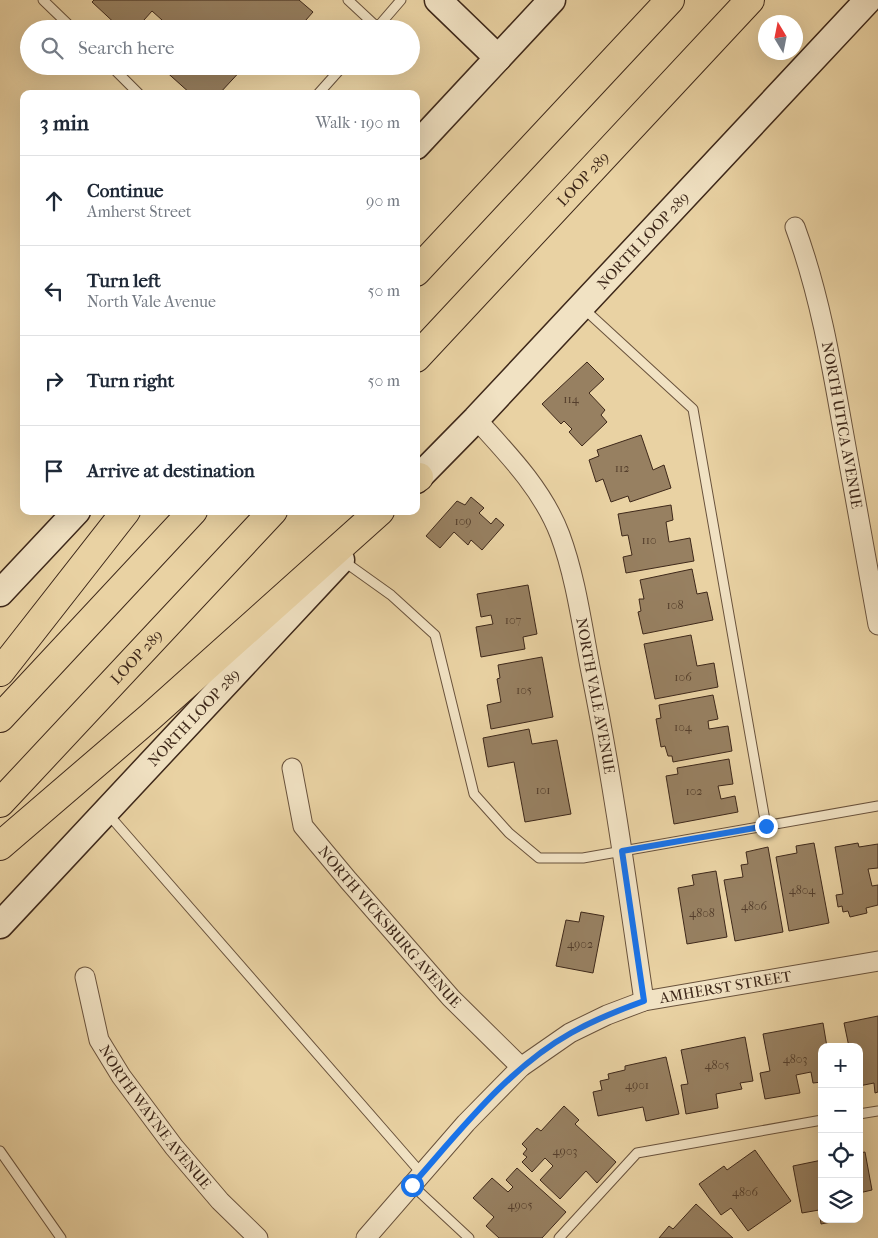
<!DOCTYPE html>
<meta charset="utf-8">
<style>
:root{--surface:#fff;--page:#f6f6f7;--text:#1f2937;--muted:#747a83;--line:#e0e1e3}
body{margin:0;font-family:"IM FELL French Canon",serif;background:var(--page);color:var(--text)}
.controls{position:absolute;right:15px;bottom:15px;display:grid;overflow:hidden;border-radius:10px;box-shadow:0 5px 20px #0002}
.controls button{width:45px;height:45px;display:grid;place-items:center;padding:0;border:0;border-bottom:1px solid var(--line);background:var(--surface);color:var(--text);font:25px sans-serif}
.compass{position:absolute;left:758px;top:15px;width:45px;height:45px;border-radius:50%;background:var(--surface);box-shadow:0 5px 20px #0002;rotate:350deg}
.stop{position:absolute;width:15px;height:15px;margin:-11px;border:4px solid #1a73e8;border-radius:50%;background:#fff}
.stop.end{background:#1a73e8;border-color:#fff;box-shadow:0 1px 5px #0008}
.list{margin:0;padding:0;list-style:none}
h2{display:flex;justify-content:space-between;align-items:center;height:65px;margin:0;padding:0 20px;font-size:21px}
h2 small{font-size:16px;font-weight:400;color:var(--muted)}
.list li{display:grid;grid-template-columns:32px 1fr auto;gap:15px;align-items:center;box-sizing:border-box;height:90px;padding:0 20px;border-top:1px solid var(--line)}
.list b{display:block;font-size:19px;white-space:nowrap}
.list p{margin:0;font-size:16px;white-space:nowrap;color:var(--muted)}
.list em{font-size:16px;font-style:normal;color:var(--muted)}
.icon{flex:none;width:28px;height:28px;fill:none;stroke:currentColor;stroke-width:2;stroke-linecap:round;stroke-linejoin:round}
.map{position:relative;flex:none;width:878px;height:1238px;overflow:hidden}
.search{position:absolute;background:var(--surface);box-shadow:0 5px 20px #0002;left:20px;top:20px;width:400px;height:55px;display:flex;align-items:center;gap:12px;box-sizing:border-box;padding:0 18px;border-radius:28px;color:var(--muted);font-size:19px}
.panel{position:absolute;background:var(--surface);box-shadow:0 5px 20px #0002;left:20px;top:90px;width:400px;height:425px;border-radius:10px}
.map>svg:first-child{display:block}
</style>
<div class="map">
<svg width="878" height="1238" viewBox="0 0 878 1238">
<rect width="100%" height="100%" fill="#e9d2a3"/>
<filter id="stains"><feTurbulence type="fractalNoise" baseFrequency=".004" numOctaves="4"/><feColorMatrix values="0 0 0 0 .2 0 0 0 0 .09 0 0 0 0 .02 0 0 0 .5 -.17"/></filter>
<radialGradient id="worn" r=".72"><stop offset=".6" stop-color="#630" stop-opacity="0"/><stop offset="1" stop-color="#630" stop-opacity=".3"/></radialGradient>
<path fill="#978061" stroke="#3e281a" d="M94,0H299L313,12L298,29H172L152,11L136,29H121L92,2Z
M164,66H245L219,94H191L162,68Z
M587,362L604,379L589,393L605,410L601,415L607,422L582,446L569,432L572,429L564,421L561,424L542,404Z
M641,435L653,470L664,465L671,488L630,502L628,496L611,502L603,479L596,482L589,460L599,456L597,450Z
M471,497L484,508L479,513L491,524L496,518L504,525L482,550L471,540L468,545L454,532L440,548L426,536L457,501L465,505Z
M671,505L673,520L666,522L669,542L690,538L694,561L626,573L623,557L632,555L628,535L622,536L618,514Z
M692,569L697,594L707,592L713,620L643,634L638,612L641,611L639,599H644L640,580Z
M528,585L537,634L523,637L525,649L481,657L476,627L493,624L491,615L481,617L477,594Z
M691,635L697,666L714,663L718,687L655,699L644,644Z
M542,657L553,717L491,729L487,705L501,702L497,679L500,678L498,665Z
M713,695L718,719L708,721L709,729L728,726L732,751L673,762L672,756H668L665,746L661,747L656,719L661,718L659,705Z
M529,729L532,744L557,740L571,814L525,822L514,762L488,767L483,738Z
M729,759L733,784L718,786L721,799L735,796L738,812L674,824L666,776L678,774L677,768Z
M814,843L829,923L789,931L776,857L797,853L796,846Z
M858,843L859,847L878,844V868L868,869L872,886L878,885V905L866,908L867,913L850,917L848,911L843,912L842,906L838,907L836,895L843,894L835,847Z
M768,847L783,932L735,941L724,880L743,877L741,865L748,864L746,852Z
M716,871L727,937L687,944L678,888L694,885L692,875Z
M581,912L604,916L593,973L556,966L566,920L579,922Z
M878,1016V1092L875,1093L874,1083L859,1086V1047H849L844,1023Z
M823,1023L827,1047H822V1082L813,1083L811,1072L796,1075L800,1093L765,1099L760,1073L770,1071L763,1034Z
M745,1037L753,1081L740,1083L742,1089L716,1094L718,1108L686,1114L681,1085L688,1084L681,1050Z
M666,1057L679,1114L646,1121L643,1107L598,1116L593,1092L602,1090L600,1081L609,1079L608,1074L625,1070V1066Z
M564,1106L579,1120L575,1124L616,1162L597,1183L586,1171L560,1199L540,1180L553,1166L545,1158L532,1172L522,1162L527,1157L523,1154L527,1149L522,1144L537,1128L541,1131Z
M755,1150L791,1201L748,1231L731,1208L721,1215L699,1184L724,1166L727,1170Z
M865,1152L872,1190L859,1193V1153Z
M822,1160V1219H847L821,1224L819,1210L802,1213L793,1166Z
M517,1168L566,1212L542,1238H499L486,1226L494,1217L473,1198L492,1178L508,1192L513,1187L506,1180Z
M696,1204L733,1238H659L669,1226L673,1229Z"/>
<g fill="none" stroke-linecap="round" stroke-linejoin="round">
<defs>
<path id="lane" d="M43,0L73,29
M348,0L377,27
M376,29L401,0
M111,66L139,94
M318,94L343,66
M583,308L693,409L766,826
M342,560L391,595L435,635L474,794L509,833L539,858H583L878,806
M108,814L422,1174
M859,1114L878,1111
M0,1151L61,1238
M412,1185L469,1238
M559,1238L637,1153L822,1120"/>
<g id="street">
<path id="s1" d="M795,227C819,292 831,361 843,430C855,495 866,560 878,625"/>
<path id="s2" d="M476,419C508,454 543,490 560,535C576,578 582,626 591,672C613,781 628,891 644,1001"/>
<path id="s3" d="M292,768L303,826L348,880L451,998L521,1067"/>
<path id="s4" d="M85,977L99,1040L121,1076L174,1147L220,1201L258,1238"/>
<path id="s5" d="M366,1238L466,1123L521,1067L570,1033L607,1015L644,1001L878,961"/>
</g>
<g id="secondary">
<path d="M438,0L498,58"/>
<path d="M416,146L552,0"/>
<path id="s6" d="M416,480L476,419L868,0"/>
<path d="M0,593L77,511"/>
<path id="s7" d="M0,925L341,560"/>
</g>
<g id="highway">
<path d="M416,272L670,0"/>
<path id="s8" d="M416,358L750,0"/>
<path d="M416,479L419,477"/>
<path d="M0,672L126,511"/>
<path d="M0,718L193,511"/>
<path id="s9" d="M0,803L273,511"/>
<path d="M0,846L150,717L380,511"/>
</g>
</defs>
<use href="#lane" stroke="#69523c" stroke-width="11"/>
<use href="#street" stroke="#69523c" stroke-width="21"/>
<use href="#secondary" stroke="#3e281a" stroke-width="29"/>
<use href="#highway" stroke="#3e281a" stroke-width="30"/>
<use href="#lane" stroke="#f1e2c3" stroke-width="9"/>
<use href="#street" stroke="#f1e2c3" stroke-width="19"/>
<use href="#secondary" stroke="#f1e2c3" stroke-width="26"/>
<use href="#highway" stroke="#e9d2a3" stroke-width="28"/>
</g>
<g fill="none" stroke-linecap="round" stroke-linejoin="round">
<path stroke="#1a73e8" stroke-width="6" d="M412,1185C459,1132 508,1068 571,1033C594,1020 619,1010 644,1001L622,851L766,826"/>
</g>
<g text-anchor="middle" stroke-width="4.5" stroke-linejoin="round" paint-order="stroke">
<g font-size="12" fill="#543e2c">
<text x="571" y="403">114</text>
<text x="622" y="472">112</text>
<text x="463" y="525">109</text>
<text x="649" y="544">110</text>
<text x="675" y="609">108</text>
<text x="513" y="624">107</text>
<text x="683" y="681">106</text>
<text x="524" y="694">105</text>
<text x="683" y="731">104</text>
<text x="543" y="794">101</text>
<text x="694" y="795">102</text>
<text x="802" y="894">4804</text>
<text x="754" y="910">4806</text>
<text x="702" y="917">4808</text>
<text x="580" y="948">4902</text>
<text x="795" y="1063">4803</text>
<text x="717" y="1069">4805</text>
<text x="637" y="1089">4901</text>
<text x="565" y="1155">4903</text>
<text x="745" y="1196">4806</text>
<text x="520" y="1209">4905</text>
</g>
<g font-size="15" fill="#3e281a" stroke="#f1e2c3">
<text dy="5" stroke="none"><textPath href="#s8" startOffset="245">LOOP 289</textPath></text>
<text dy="5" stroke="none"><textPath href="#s6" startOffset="330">NORTH LOOP 289</textPath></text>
<text dy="5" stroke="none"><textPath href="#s1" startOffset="204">NORTH UTICA AVENUE</textPath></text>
<text dy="5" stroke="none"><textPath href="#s9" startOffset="200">LOOP 289</textPath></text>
<text dy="5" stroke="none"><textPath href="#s2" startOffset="309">NORTH VALE AVENUE</textPath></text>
<text dy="5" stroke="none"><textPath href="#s7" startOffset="284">NORTH LOOP 289</textPath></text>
<text dy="5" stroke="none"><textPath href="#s3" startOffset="192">NORTH VICKSBURG AVENUE</textPath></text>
<text dy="5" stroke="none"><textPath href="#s5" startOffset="454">AMHERST STREET</textPath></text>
<text dy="5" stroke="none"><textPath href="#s4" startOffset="160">NORTH WAYNE AVENUE</textPath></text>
</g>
</g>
<rect width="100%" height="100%" filter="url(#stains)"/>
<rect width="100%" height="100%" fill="url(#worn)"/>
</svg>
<div class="controls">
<button>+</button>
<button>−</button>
<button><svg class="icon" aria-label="locate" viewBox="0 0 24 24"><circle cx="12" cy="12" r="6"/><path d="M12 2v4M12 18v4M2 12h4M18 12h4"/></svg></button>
<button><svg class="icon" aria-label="layers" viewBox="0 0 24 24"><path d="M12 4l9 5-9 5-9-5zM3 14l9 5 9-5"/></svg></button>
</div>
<svg class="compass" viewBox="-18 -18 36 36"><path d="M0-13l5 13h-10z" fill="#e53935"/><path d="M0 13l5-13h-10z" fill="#747a83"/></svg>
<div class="stop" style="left:412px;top:1185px"></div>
<div class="stop end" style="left:766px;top:826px"></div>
<div class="search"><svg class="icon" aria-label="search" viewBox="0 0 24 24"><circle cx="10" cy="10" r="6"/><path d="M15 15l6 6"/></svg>Search here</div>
<section class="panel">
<h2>3 min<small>Walk · 190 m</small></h2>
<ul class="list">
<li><svg class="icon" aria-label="ahead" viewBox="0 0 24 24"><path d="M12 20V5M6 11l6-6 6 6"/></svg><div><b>Continue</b><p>Amherst Street</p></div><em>90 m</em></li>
<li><svg class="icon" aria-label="left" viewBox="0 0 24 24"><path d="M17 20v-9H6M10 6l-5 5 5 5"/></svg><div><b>Turn left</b><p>North Vale Avenue</p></div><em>50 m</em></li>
<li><svg class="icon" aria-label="right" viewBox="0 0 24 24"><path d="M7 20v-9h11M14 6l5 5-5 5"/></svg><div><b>Turn right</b></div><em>50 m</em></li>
<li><svg class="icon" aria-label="arrive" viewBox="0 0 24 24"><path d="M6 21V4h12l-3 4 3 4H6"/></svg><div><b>Arrive at destination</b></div></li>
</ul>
</section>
</div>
